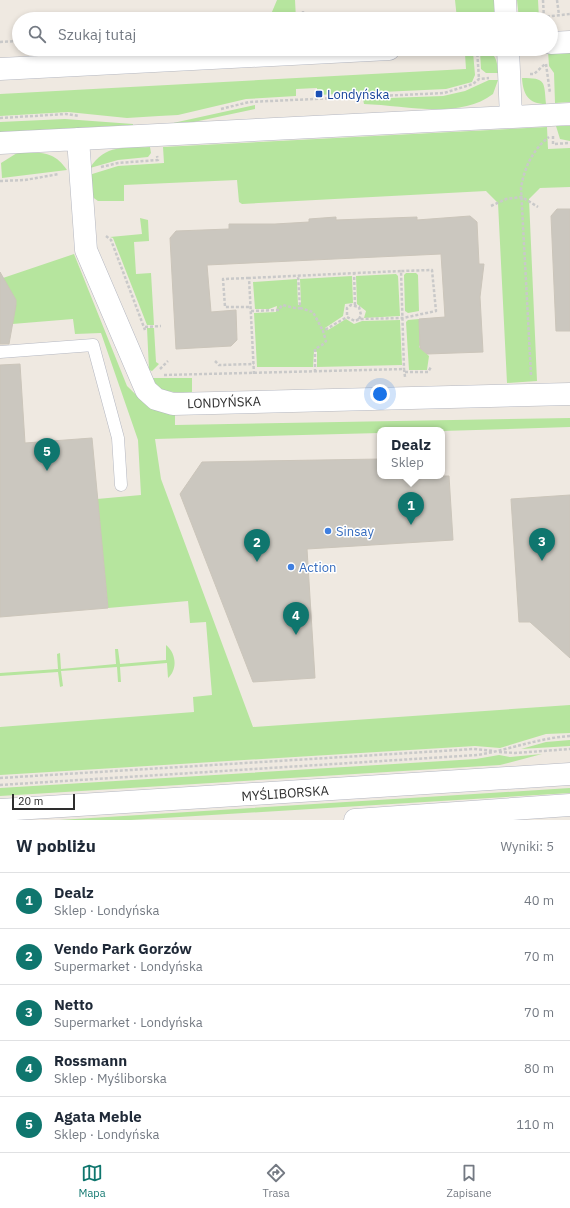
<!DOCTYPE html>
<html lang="pl">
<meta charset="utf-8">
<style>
:root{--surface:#fff;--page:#f6f6f7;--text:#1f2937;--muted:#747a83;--line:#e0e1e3;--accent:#0f766e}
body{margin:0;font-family:"IBM Plex Sans",sans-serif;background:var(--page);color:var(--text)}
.scale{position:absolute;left:12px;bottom:10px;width:63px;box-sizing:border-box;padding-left:4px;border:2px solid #2e2e2e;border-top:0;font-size:11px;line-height:14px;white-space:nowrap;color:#2e2e2e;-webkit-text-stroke:3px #fff;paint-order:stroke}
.you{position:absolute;left:380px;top:394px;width:14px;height:14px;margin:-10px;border:3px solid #fff;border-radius:50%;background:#1a73e8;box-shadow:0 0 0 6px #1a73e833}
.badge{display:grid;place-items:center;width:26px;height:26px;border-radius:50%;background:var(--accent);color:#fff;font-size:13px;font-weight:700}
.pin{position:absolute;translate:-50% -33px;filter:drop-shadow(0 1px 2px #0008)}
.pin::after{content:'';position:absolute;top:21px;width:14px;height:12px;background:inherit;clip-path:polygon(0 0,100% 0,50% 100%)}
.popup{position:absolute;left:377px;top:427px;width:68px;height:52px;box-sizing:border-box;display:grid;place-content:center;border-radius:8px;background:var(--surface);filter:drop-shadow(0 1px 3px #0005);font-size:13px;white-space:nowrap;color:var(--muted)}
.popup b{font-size:15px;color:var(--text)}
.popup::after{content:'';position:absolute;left:50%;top:100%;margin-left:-8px;border:8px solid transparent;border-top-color:var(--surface)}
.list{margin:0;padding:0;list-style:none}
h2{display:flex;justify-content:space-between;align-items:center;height:52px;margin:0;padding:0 16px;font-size:17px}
h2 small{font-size:13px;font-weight:400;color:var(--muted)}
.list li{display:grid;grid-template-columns:26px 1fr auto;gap:12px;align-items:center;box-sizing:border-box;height:56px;padding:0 16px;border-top:1px solid var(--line)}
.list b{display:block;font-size:15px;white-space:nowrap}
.list p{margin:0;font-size:13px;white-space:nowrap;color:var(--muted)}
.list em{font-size:13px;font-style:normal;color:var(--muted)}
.icon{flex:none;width:22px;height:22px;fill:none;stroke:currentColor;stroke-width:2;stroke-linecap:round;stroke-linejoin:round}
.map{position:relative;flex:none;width:570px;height:820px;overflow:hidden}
.search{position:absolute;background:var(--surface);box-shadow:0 2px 6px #0003;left:12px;right:12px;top:12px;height:44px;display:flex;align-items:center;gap:10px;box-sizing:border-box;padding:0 14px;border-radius:22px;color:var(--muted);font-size:15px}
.sheet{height:332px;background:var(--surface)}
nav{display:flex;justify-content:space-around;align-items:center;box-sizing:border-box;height:56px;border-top:1px solid var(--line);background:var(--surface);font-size:11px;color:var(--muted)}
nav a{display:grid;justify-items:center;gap:2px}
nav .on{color:var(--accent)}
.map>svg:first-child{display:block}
</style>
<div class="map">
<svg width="570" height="820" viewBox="0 0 570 820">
<rect width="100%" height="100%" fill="#efe9e1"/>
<path fill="#b6e59e" d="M277,0H295L296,19H299H269Z
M455,0H494L496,19H457Z
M517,0H538L539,19H519Z
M485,50C497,54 497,62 498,73H486L481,69L480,51Z
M570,50V102L555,103L554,73L549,66L548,51Z
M470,51L473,52L475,75L472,82L446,89L317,95V88L296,89V96L246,99L178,115L159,116L127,118L68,112L0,116V94L466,69L465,54Z
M522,78C546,78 544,81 546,104C528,104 523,94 522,78Z
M489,80H498L493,94C459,120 404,105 364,104L363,99L443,96L465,91Z
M255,105V109L194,122L173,123Z
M65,119L133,124V125L0,132V122Z
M556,126H570V141L560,139Z
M547,127L548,149L570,148V187L540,188L529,199L537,381L507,383L498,203L486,191L242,204L239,202L237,180L124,185V201H98L91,196L89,175L118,166L164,163L163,147Z
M150,147L151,153L148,157L118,160L90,168C105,144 125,148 150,147Z
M17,153C39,153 53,149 67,170L2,178L1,163Z
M140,218L148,220L149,241L134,242L136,274L151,273L154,325H147L113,238L110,237L142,234Z
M74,254L127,386C143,402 151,407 175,410V425L570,418V427L442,431L380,430V433L155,439L161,479L253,727L570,705V733L546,734L500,748L475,746L0,775V727L194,712L193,697L212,695L206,622L190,623L188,601L108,608L97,499L141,495L138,440L101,333L75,334L73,319L0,325V279Z
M406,273H416L418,275L419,311L408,313L405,311L404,275Z
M396,274L398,276L400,316L364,318L366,311L357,304L356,276Z
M352,276L353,303L345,304L343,316L325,328L328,330L346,319L354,324L362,321L400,320L402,365L317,367V352L314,351L313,367H257L254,313L276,312L277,306L269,309H255L253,282L297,279L298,305H301L300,279Z
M419,319L420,345L419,347L429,356L427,370H409L406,322L408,320Z
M147,328H154L156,362L159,364L152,371L149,370Z
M152,378H192V394L165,391L151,384Z
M166,645C176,653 178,669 168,678L167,663L120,667L121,682H118L117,667L61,671L63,686L60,687L58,672L0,676V673L58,669L57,654L60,653L61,669L116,664L115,649H118L120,664L166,660Z
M570,740V746L521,749L546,742Z
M542,754L500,765L0,796V788L476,759L499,755L510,757Z
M570,788V793L131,820H59Z"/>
<path fill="#cbc7bf" stroke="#cbc5ba" d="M557,209H570V331H556L551,216Z
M470,216L477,222L479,264H484L480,297L483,352L427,354L420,348L419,319L445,317L441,254L207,265L211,312L236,310L237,340L231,346L176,349L170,238L176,231L229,229V224H275L309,222V219L336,217V220L417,217V220Z
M0,272L16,300V305L9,344H0Z
M20,364L25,443L92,438L108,608L0,617V365Z
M380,459V476H449L453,540L307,549L315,678L253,682L180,494L202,462Z
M570,495V658L530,622H519L511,499Z"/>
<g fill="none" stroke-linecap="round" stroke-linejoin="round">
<defs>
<path id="service" d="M0,352L93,345L118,438L121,485"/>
<path id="minor" d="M505,0L506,19
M551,43L570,42
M508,49L511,117
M0,69L389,49
M78,139L86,250L146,390L156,399L173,404L570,394
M0,143L570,114"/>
<path id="secondary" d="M0,810L570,774
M355,820L570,805"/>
</defs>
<use href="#service" stroke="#b4b7c1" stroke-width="13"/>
<use href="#minor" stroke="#b4b7c1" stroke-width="23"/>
<use href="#secondary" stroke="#b4b7c1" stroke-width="23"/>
<path stroke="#c9c9c9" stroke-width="2.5" stroke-dasharray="3 2" stroke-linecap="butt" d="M543,0L544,19
M557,0L559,15
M303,11V19
M527,19L570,14
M0,42L19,41
M477,49L479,79
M546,64L550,93
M530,74H534L545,64
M221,109L249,102L444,93L473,84L479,79L489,78
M0,118L66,114L79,116
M553,136V144L570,143
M101,167L118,163L158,160L157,156
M0,181L25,180L59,174
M491,206L506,199L522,197L538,207
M106,236L111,240L145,330
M354,272L355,305
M249,278L223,279L225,307H251
M300,308L313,312L323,331
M251,311L279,310L282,305C289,306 294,309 300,308L298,275
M359,319L361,315L359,307L351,305L347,308V317L355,321L359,319L403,318L436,311L432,270L401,271
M145,327L161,326
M215,361L219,365L254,364
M160,369L168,361
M315,372V349L322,345L326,341L323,331L347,317
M405,372H428L431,367
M254,374L249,278L401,271L404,369
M164,375L404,369L405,377
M531,375L521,188C524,168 533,149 549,137
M499,752L515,753L570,749
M0,778L474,749L494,751
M0,785L477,755C509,750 538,738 570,736"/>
<use href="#service" stroke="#fff" stroke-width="12"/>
<use href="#minor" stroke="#fff" stroke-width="22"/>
<use href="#secondary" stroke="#fff" stroke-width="22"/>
</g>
<rect fill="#1a4fb4" stroke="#fff" stroke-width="1.5" x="315" y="90" width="8" height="8" rx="2"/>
<g fill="#3f7fe0" stroke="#fff" stroke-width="1.5">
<circle cx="328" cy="531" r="4"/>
<circle cx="291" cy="567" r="4"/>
</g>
<g text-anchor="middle" stroke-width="3" stroke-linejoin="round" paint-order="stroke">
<g font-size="13" fill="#164399" stroke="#fff" text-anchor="start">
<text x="327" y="99">Londyńska</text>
</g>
<g font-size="13" fill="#2e2e2e" stroke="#fff">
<text transform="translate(224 402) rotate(-2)" y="5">LONDYŃSKA</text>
<text transform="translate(285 793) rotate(-4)" y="5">MYŚLIBORSKA</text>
</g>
<g font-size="13" fill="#366cbe" stroke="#fff" text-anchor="start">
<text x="336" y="536">Sinsay</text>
<text x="299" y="572">Action</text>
</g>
</g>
</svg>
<div class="scale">20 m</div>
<div class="you"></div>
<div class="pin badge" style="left:411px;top:525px">1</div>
<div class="popup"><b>Dealz</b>Sklep</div>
<div class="pin badge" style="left:257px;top:562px">2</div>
<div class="pin badge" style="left:542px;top:561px">3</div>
<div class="pin badge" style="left:296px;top:635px">4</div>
<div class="pin badge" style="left:47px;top:471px">5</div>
<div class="search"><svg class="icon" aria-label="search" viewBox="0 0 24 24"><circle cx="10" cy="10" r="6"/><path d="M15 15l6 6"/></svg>Szukaj tutaj</div>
</div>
<section class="sheet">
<h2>W pobliżu<small>Wyniki: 5</small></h2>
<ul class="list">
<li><span class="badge">1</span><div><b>Dealz</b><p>Sklep · Londyńska</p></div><em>40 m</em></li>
<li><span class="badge">2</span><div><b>Vendo Park Gorzów</b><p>Supermarket · Londyńska</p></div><em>70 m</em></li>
<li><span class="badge">3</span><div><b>Netto</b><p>Supermarket · Londyńska</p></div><em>70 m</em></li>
<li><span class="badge">4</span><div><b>Rossmann</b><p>Sklep · Myśliborska</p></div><em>80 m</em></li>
<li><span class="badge">5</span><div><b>Agata Meble</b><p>Sklep · Londyńska</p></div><em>110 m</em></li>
</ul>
</section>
<nav>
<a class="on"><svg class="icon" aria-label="map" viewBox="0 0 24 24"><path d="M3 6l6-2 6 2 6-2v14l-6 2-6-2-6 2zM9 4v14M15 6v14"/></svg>Mapa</a>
<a><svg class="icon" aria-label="directions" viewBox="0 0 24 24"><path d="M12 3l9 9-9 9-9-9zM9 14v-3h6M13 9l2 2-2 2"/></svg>Trasa</a>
<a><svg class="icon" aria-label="saved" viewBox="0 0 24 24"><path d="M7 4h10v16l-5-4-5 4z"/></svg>Zapisane</a>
</nav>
